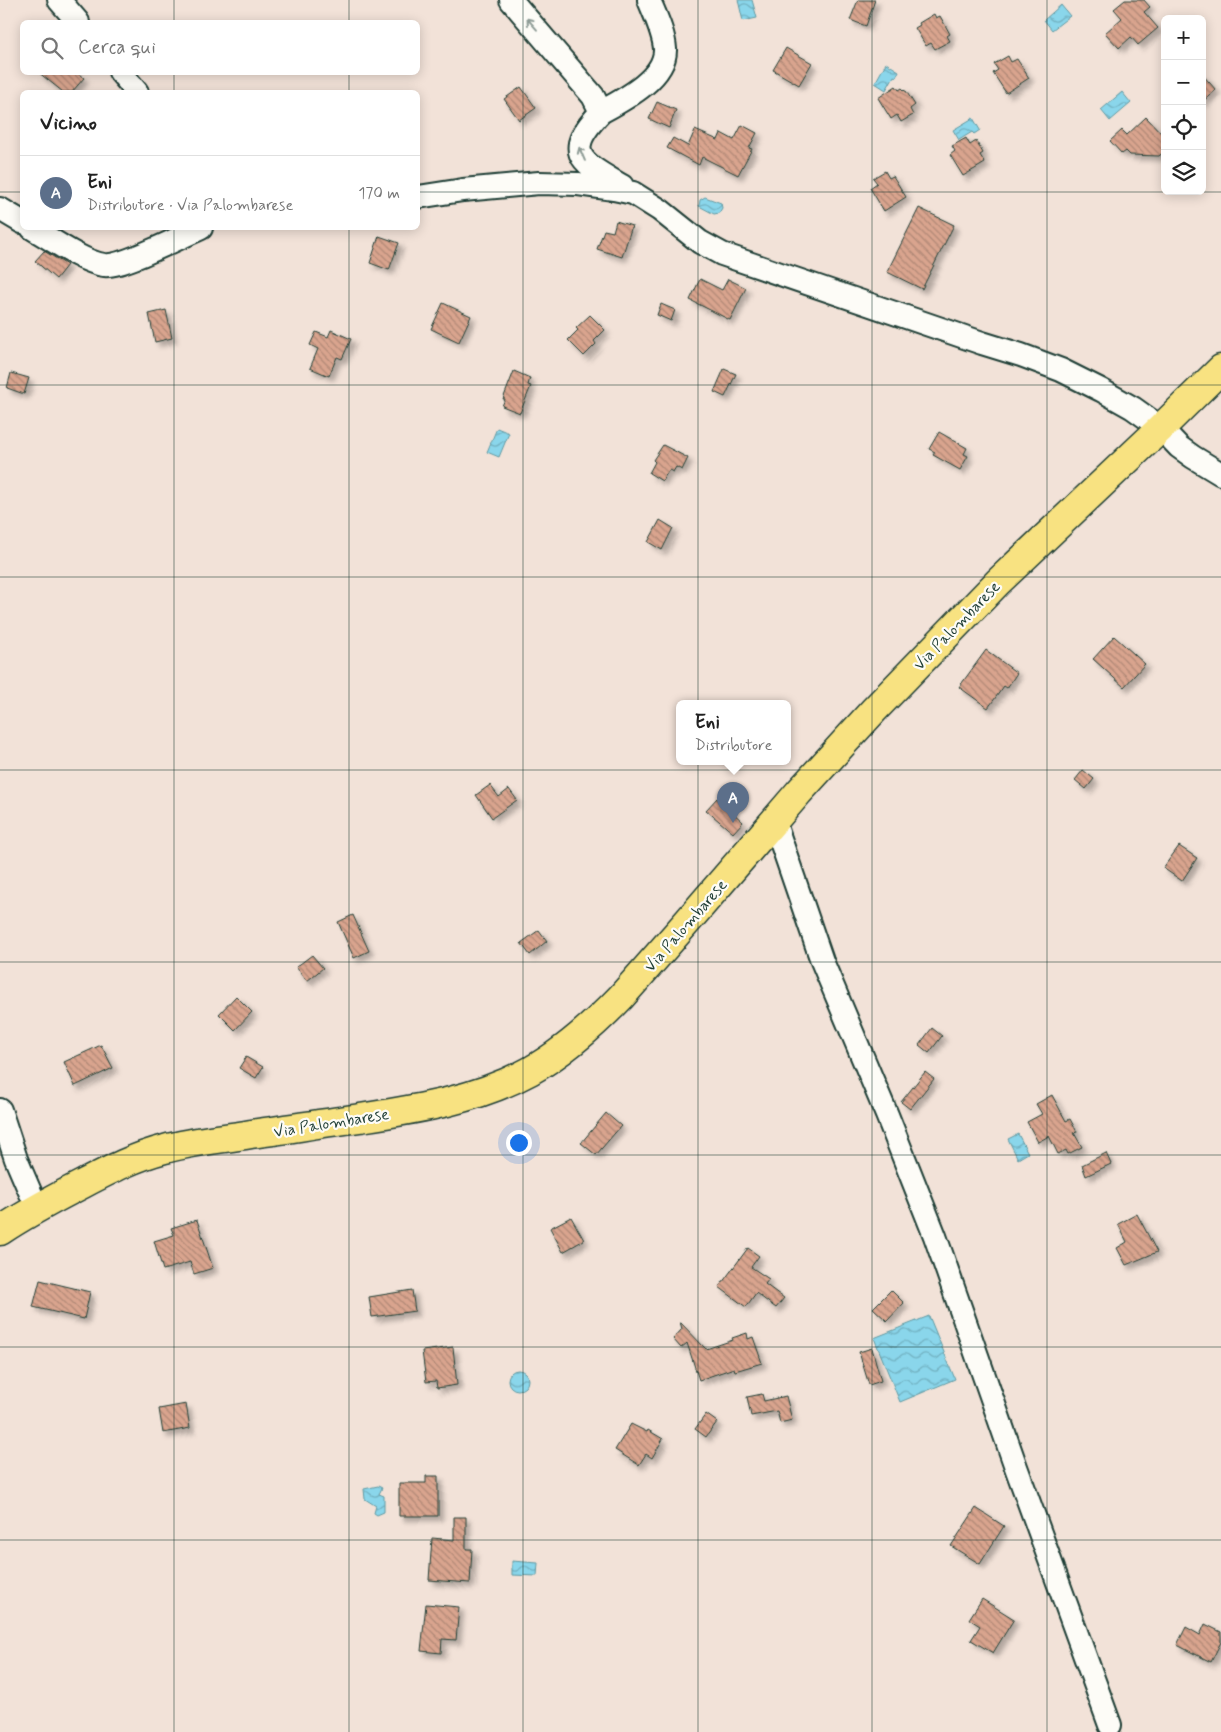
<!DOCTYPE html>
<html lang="it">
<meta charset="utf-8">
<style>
:root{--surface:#fff;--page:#f6f6f6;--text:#222;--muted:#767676;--line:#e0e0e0;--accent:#7c3aed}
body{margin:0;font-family:Mynerve,sans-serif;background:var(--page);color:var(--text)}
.controls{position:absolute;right:15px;top:15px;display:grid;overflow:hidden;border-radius:8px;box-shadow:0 2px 12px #0003}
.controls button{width:45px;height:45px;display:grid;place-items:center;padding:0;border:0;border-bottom:1px solid var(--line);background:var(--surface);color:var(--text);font:25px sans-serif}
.you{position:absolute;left:518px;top:1142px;width:18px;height:18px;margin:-12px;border:4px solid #fff;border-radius:50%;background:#1a73e8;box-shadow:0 0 0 8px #1a73e833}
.badge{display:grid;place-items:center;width:32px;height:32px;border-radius:50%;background:var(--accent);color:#fff;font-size:16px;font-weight:700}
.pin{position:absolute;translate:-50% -41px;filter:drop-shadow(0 1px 2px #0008)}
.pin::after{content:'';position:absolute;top:26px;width:18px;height:15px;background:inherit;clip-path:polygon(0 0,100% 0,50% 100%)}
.popup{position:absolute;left:676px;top:700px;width:115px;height:65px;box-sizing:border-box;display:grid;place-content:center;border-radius:8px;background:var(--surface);filter:drop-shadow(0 1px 4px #0005);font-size:16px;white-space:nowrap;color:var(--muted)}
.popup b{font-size:19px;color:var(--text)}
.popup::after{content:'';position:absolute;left:50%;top:100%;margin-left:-10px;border:10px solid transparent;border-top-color:var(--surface)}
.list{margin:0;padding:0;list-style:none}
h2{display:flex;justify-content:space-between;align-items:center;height:65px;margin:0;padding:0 20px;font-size:21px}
h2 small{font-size:16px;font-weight:400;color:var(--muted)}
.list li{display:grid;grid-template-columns:32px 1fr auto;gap:15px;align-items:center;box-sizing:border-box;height:75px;padding:0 20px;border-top:1px solid var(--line)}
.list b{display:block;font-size:19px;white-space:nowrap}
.list p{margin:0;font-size:16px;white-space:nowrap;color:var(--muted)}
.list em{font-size:16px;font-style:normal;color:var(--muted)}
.icon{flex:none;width:28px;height:28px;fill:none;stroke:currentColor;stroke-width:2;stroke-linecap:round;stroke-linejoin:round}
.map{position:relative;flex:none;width:1221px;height:1732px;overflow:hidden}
.search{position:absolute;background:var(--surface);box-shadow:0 2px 12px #0003;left:20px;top:20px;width:400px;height:55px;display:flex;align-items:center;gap:12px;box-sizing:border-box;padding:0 18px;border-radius:8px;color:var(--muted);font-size:19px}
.panel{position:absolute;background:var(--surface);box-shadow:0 2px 12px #0003;left:20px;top:90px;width:400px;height:140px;border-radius:8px}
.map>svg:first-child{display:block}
</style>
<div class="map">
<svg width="1221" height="1732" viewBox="0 0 1221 1732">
<defs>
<pattern id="water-waves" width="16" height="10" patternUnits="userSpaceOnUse" patternTransform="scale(1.25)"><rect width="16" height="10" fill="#8ad6eb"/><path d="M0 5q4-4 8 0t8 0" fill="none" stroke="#70afbf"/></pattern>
<pattern id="building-back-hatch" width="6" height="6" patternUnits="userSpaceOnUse" patternTransform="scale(1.25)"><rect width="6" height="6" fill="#d9a48e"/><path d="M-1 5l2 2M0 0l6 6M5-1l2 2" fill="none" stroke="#af8775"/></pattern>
<filter id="shadow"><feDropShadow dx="4.5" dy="4.5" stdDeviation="2.5" flood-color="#0004"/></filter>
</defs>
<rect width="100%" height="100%" fill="#f2e2d8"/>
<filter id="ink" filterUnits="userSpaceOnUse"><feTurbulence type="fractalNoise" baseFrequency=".02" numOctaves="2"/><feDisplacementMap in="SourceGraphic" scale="10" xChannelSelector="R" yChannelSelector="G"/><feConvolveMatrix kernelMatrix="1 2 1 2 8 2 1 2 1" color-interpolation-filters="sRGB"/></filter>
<g filter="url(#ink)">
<path fill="url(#water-waves)" stroke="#5f99a2" d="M738,0H752L757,18L743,21Z
M1061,5L1070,16L1052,30L1044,20Z
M886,63L899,71L896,77L894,76L886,90L875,83Z
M1122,92L1131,103L1110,121L1101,110Z
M973,118L980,130L974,134L972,132L959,140L953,130Z
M705,197L721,203L722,208L719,213L714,214L699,206L700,200Z
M497,428L509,433L499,457L487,452Z
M1018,1134L1028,1153L1018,1159L1008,1139Z
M929,1316L955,1379L900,1402L874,1338Z
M508 1380a10 10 0 1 1 20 0a10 10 0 1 1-20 0Z
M378,1486L382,1488L379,1494L384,1496V1512L377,1515L374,1513L376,1506L365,1499L364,1489Z
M512,1561L538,1563L537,1576L512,1575Z"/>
<path fill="url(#building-back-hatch)" stroke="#1f3d34" filter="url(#shadow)" d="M858,0H875L866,26L850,20Z
M1125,0H1144L1150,7L1144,12L1158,28L1138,45L1131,37L1119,48L1105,33L1122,18L1114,9Z
M934,14L936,18L940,16L950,34L947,36L950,41L935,49L931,43L926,46L915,28L920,25L919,23Z
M786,48L812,63L799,85L773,70Z
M1008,56L1011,62L1017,59L1029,78L1006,93L993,73L998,70L994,64Z
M38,72H76L84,78L72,92H63Z
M1202,74L1216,90L1202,102Z
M896,86L899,90L902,88L905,91H906L915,105L910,109L913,115L901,122L897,115L891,119L878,98Z
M521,87L536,108L519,120L504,99Z
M657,102L676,110L669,128L649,119Z
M1146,117L1165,137V151L1159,156L1130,155L1126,151L1122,154L1110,141L1122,130L1127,135Z
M742,125L757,133L749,148L752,149L738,175L702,157L699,165L667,148L673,138L688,146L695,130L718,140L721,133L734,140Z
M966,138L970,145L976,141L983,153L980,155L985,163L963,176L950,155L955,151L952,146Z
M885,171L889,178L893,176L906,197L884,211L870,188L877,183L873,178Z
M919,208L954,225L922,289L887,272Z
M616,221L632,226L622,257L597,249L604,230L613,232Z
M379,236L399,243L389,270L370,263Z
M44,251L67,265L56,279L35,261Z
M700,279L722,290L728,279L746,288L730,320L690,300Z
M443,303L471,316L459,342L431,329Z
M661,304L675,310L671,321L657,315Z
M166,310L172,338L155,342L149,314Z
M590,315L605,330L594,341L596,344L584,356L568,340L578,330L576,328Z
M331,330L351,339L342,359L337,357L329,376L310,368L318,349L310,345L316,332L328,337Z
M724,369L736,374L725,397L714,392Z
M514,371L530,378L528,385L531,386L520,413L502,406L505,399H503Z
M11,373L29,378L24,394L7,388Z
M939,432L967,448L964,454L968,456L960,470L933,455L935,452L929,449Z
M663,445L688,458L682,470L676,467L673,472L669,470L662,481L649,473L655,462L653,460Z
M660,520L673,528L662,550L648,542Z
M1114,636L1145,664L1124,687L1093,659Z
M986,650L1017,673L1007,688L1004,686L988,708L959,687Z
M1083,770L1094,779L1086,789L1075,780Z
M490,785L499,797L509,789L517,800L492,818L476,795Z
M717,798L743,822L733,833L706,810Z
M1179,846L1197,858L1182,881L1163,868Z
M353,915L369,951L354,958L338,922Z
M539,930L547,941L530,955L521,943Z
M312,955L323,968L307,981L296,967Z
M236,996L252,1012L235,1030L219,1014Z
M932,1028L942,1036L929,1053L919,1045Z
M101,1045L113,1068L75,1086L64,1062Z
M246,1057L263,1067L256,1078L239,1068Z
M925,1072L934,1079L910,1109L901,1102Z
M1052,1095L1066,1121L1070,1119L1077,1132L1074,1133L1082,1147L1068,1154L1066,1150L1058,1154L1049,1136L1038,1142L1027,1122L1042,1114L1036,1104Z
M606,1113L621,1126L596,1155L581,1143Z
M1106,1153L1111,1164L1086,1176L1082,1165Z
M1137,1214L1157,1252L1126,1265L1117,1248L1127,1242L1118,1224Z
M571,1217L584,1240L563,1252L550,1228Z
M197,1220L213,1268L194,1274L190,1262L163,1270L154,1241L174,1235L171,1228Z
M748,1248L759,1256L751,1267L769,1279L765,1284L784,1298L776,1308L756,1293L746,1307L719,1287Z
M40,1280L90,1292L84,1319L33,1307Z
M412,1290L415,1311L372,1317L369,1297Z
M891,1290L904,1303L887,1321L873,1308Z
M680,1322L706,1349L733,1340L732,1338L747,1333L748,1339L753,1337L762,1363L735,1371L734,1368L699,1380L687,1343L681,1348L673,1339L682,1329Z
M453,1347L457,1385L437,1388L436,1381L426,1382L422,1351Z
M872,1348L881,1381L869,1385L859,1352Z
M762,1394L764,1401L786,1396L792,1420L780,1423L777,1411L751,1416L747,1397Z
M186,1404L190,1428L163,1433L159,1409Z
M706,1414L717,1422L706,1437L695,1429Z
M631,1424L647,1432L648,1430L663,1439L652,1458L646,1454L639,1465L615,1450Z
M426,1476H438V1516H399V1483H426Z
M976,1508L1004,1526L980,1564L951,1546Z
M454,1517H466V1549H472L470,1583L429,1580L432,1538L454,1540Z
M982,1599L1014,1619L993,1653L971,1640L980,1626L969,1619Z
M426,1604L459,1607L456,1640L442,1639L441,1653L421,1651Z
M1205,1624L1221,1632V1642L1211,1662L1177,1645L1186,1627L1200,1635Z"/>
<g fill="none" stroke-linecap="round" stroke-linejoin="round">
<defs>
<path id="minor" d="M59,0L78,22
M511,0L593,96L601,112C561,154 582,162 622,186
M120,72L137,92
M601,112C623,100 666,78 665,49C664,33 655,15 649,0
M418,197L463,190L539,183L578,184L614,189L633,193L660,210L700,242L722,254L982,343L1021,355L1061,370L1101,390L1133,408L1161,428L1179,447L1193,457L1221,474
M0,209L22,222
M32,228C51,239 83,262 104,265C121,268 182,236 201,228
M774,821L822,961L887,1115L935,1236L1016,1467L1110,1725
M0,1110L16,1159L37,1208"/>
<path id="major" d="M0,1231C24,1215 50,1201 75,1188C104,1173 133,1157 165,1149C193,1141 223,1139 251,1134C287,1129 323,1123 360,1118C418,1109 477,1100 530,1071C564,1052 594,1025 621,997L687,922L799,792L874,710L998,582L1161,428L1221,369"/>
</defs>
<use href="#minor" stroke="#1f3d34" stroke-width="26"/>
<use href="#major" stroke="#1f3d34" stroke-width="31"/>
<use href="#minor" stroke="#fdfcf7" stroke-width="22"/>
<use href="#major" stroke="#f8e281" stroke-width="28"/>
</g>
<defs><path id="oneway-shaft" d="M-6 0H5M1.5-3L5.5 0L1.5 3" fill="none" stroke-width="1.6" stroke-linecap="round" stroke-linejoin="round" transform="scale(1.25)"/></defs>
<g stroke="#8e9c96">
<use href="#oneway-shaft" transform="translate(532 24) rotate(-131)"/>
<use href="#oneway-shaft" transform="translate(582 154) rotate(-113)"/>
</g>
</g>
<path fill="none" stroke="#1f3d34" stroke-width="1" stroke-opacity="0.55" d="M174,0V22M349,0V22M523,0V1732M698,0V1732M872,0V1732M1047,0V1732M174,72V92M349,72V92M0,192H22M418,192H1221M174,228V1732M349,228V1732M0,385H1221M0,577H1221M0,770H1221M0,962H1221M0,1155H1221M0,1347H1221M0,1540H1221"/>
<g text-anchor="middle" stroke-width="4.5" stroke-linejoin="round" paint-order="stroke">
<g font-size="16" fill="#1f3d34" stroke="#fdfcf7">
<text transform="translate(956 625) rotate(-46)" y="6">Via Palombarese</text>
<text transform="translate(685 925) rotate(-49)" y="6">Via Palombarese</text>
<text transform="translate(331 1122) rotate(-9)" y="6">Via Palombarese</text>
</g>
</g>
</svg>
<div class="controls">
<button>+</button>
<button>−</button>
<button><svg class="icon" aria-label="locate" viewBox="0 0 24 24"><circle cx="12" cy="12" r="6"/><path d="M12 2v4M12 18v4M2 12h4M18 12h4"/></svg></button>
<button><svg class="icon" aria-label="layers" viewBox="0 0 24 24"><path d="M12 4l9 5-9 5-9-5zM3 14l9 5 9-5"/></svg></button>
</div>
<div class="you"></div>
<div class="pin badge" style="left:733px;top:823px;background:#5c6f8a">A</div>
<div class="popup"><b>Eni</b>Distributore</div>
<div class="search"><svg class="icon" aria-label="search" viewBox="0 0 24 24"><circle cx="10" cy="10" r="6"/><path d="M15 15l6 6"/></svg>Cerca qui</div>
<section class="panel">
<h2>Vicino<small></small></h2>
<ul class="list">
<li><span class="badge" style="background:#5c6f8a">A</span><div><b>Eni</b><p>Distributore · Via Palombarese</p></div><em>170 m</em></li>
</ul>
</section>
</div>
